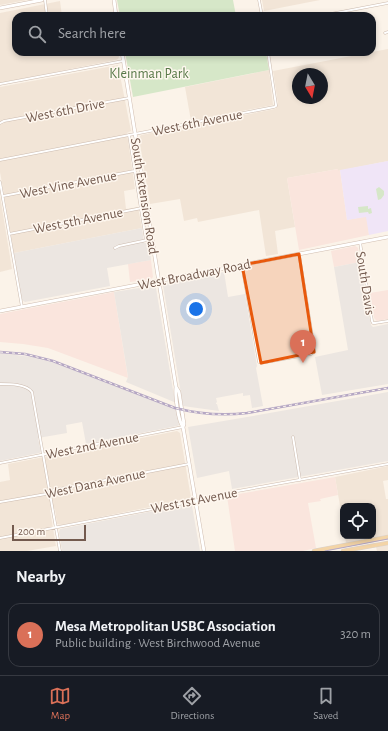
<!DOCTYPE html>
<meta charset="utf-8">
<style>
:root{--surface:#171b24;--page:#20242c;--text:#f1f3f6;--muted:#9ea1a6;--line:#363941;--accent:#da7058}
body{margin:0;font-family:"Alegreya Sans",sans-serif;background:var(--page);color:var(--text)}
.controls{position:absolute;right:12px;bottom:12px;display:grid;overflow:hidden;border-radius:8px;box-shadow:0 2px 6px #0003}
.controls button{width:36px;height:36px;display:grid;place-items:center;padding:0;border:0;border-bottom:1px solid var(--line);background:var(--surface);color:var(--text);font:20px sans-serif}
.compass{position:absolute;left:292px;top:68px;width:36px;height:36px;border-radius:50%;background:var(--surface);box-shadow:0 2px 6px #0003;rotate:170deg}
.scale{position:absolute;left:12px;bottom:10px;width:74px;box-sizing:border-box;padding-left:4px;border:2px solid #735a4e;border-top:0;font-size:11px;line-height:14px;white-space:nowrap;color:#735a4e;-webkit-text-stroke:3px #fef7ef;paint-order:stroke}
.you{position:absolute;left:196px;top:309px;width:14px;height:14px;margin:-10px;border:3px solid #fff;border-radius:50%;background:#1a73e8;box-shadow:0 0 0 6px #1a73e833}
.badge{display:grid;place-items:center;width:26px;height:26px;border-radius:50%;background:var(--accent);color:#fff;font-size:13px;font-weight:700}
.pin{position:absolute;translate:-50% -33px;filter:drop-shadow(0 1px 2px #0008)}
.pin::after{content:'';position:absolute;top:21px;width:14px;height:12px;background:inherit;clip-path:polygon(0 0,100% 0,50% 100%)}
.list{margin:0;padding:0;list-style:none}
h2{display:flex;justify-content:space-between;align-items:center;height:52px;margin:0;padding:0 16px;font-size:17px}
h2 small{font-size:13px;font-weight:400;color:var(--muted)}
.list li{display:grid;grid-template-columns:26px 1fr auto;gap:12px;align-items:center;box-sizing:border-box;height:64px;margin:0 8px 8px;padding:0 8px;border:1px solid var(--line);border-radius:12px}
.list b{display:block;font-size:15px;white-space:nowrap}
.list p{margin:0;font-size:13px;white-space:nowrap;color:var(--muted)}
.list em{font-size:13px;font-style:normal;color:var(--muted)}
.icon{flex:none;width:22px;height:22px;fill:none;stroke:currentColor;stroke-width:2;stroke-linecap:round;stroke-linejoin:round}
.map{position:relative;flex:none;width:388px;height:551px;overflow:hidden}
.search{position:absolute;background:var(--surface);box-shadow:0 2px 6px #0003;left:12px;right:12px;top:12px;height:44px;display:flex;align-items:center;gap:10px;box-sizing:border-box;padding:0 14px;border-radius:12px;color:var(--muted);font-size:15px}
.sheet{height:124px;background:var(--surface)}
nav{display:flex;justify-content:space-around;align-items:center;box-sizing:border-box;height:56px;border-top:1px solid var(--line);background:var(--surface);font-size:11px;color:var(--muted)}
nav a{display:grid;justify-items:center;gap:2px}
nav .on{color:var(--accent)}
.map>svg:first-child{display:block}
</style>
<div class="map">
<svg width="388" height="551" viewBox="0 0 388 551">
<rect width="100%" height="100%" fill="#fbf3e9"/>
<path fill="#f2e5d7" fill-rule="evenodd" d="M0,0H27L0,5Z
M262,0H320L264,11Z
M60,1L62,16H16V52H118L119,57L118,59L116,60L0,83V13Z
M388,49V161L338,171V169L287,178L295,227L275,231L278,254L266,256L259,210L198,222L197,218L184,221L180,199L150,204L139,138L141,135L275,109L278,104L273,71ZM298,74H322V98H298Z
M118,65L131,131L127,133L135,189L124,191L126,209L138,207L142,228L14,253L0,172V87Z
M269,70L273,105L191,121L185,87Z
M0,196L12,269L0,272Z
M177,431L180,433L191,498L190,499L61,525L57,524L55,509L50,510L56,546L27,551H0V482L10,480L8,464Z
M388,466V480L383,481L386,499H388V535L346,543L345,536H373V506H343V523L335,477Z
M388,545V551H377L376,547Z"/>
<path fill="#fae5dd" d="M338,169V171L340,170L347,220L367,216L369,235L299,250L287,178Z
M355,246L357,247L358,248L360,262L334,267L331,251Z
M151,260L153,277L151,279L130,282L128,264Z
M388,290V319L377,321L374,318L370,293Z
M114,292L128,378L48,348L23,344L0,342V314Z
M335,477L338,495L320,499L321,501L308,503L316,548L303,551H235L227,496Z"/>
<path fill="#ece6e1" d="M142,228L144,243H148L149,245L151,260L107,268L110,286L25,302L22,300L14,253Z
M360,262L371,325L373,327L388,324V384L322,395L315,357L348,350L334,267Z
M224,272L228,297L245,294L257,366L256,368L263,406L252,408L250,395L243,396V393L216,398L217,402L216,403V404H217L219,411L183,406L163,285L166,283Z
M152,286H154L156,288L175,402H174L126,382L128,377L114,292Z
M0,353L31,357L55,363L177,409L179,425L177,426L86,444L82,422L66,425L67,433L38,438L41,452L39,453L0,461Z
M388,392V461L232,489L229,471L197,478L188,427L253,416Z
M190,504L192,506L200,551H62L59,532L60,529Z"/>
<path fill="#f0e5f7" d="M388,161V231L369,235L366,217L347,220L340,170Z"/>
<path fill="#d6e7c8" d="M117,0H233L236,16H120Z
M125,52H266L269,70L133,97Z
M379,187L384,191V195L381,199L378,200L376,189Z
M368,206V209L371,208L372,213L369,214L368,212L359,213L358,207Z"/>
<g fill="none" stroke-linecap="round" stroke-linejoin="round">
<defs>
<path id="street" d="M45,0L47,16
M259,0L262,16
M320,16L388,3
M385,33L388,32
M268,54L279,52
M0,84L123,61
M0,123L4,121L129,98
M129,135L146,240
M0,160L274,107L276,106V105L268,52
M0,182L22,307
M3,196L134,171
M9,234L147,207
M360,242L372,321L373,323H375L388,321
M115,248L119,246L152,239
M242,265L259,362L261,363L267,362L311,354L314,352V348L299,254
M0,384C10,384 26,384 32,392L60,551
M293,437L300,480
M0,463L183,427
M0,502L46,494L54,490L189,464
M0,538L195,501L221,494L388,464"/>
<path id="secondary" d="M114,0L116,16
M0,8L42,0
M122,52L158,276L176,387C175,395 178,421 183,427
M0,311L388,237
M176,387L179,392L184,424L183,427L204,551"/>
<path id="primary" d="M314,551L388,537
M343,551L388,543"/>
</defs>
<use href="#street" stroke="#ccbbaf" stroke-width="3"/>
<use href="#secondary" stroke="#d0bdb0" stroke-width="4"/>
<use href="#primary" stroke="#d8d1cd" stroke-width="4.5"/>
<use href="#street" stroke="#fff" stroke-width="2"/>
<use href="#secondary" stroke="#fff" stroke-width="3"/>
<use href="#primary" stroke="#f3d4a7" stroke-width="3.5"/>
<path stroke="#b5a7c4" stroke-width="1" d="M325,551L388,539"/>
<defs>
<path id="rail" d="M0,352L25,354L53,361L175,408C199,414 223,416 247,413L388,388"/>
</defs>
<use href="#rail" stroke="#b5a7c4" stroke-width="2.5"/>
<use href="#rail" stroke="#fef7ef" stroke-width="1" stroke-dasharray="3" stroke-linecap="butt"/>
</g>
<path fill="#e8590c" fill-opacity="0.2" stroke="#e8590c" stroke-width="3" stroke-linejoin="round" d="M299,254L314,352L261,363L242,265Z"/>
<g text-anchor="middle" stroke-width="3" stroke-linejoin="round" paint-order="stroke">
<g font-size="14" fill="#577847" stroke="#fef7ef">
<text x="149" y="78">Kleinman Park</text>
</g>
<g font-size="14" fill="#735a4e" stroke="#fef7ef">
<text transform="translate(65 110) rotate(-11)" y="5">West 6th Drive</text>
<text transform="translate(197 122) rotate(-11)" y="5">West 6th Avenue</text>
<text transform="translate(68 184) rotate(-11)" y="5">West Vine Avenue</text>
<text transform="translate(145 196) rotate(81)" y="5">South Extension Road</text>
<text transform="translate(78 220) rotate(-11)" y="5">West 5th Avenue</text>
<text transform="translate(194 274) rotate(-11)" y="5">West Broadway Road</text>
<text transform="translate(366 283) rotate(81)" y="5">South Davis</text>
<text transform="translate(92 445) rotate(-11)" y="5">West 2nd Avenue</text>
<text transform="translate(95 483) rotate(-12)" y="5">West Dana Avenue</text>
<text transform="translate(194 500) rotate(-11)" y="5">West 1st Avenue</text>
</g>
</g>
</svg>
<div class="controls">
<button><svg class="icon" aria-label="locate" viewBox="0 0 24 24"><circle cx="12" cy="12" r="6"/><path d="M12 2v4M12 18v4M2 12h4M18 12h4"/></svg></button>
</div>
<svg class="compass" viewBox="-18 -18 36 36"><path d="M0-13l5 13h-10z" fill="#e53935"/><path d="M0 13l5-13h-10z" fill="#9ea1a6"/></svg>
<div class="scale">200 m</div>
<div class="you"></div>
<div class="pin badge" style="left:303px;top:363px">1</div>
<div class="search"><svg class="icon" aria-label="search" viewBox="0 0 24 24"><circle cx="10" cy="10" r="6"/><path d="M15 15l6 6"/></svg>Search here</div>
</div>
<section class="sheet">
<h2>Nearby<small></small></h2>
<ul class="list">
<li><span class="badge">1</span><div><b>Mesa Metropolitan USBC Association</b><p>Public building · West Birchwood Avenue</p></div><em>320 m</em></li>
</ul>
</section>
<nav>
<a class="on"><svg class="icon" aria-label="map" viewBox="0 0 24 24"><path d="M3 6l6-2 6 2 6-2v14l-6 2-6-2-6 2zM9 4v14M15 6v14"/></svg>Map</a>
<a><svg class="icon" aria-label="directions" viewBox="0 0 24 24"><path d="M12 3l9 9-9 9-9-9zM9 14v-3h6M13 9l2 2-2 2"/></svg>Directions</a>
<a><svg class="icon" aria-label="saved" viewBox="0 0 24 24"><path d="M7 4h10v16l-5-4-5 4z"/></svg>Saved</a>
</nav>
